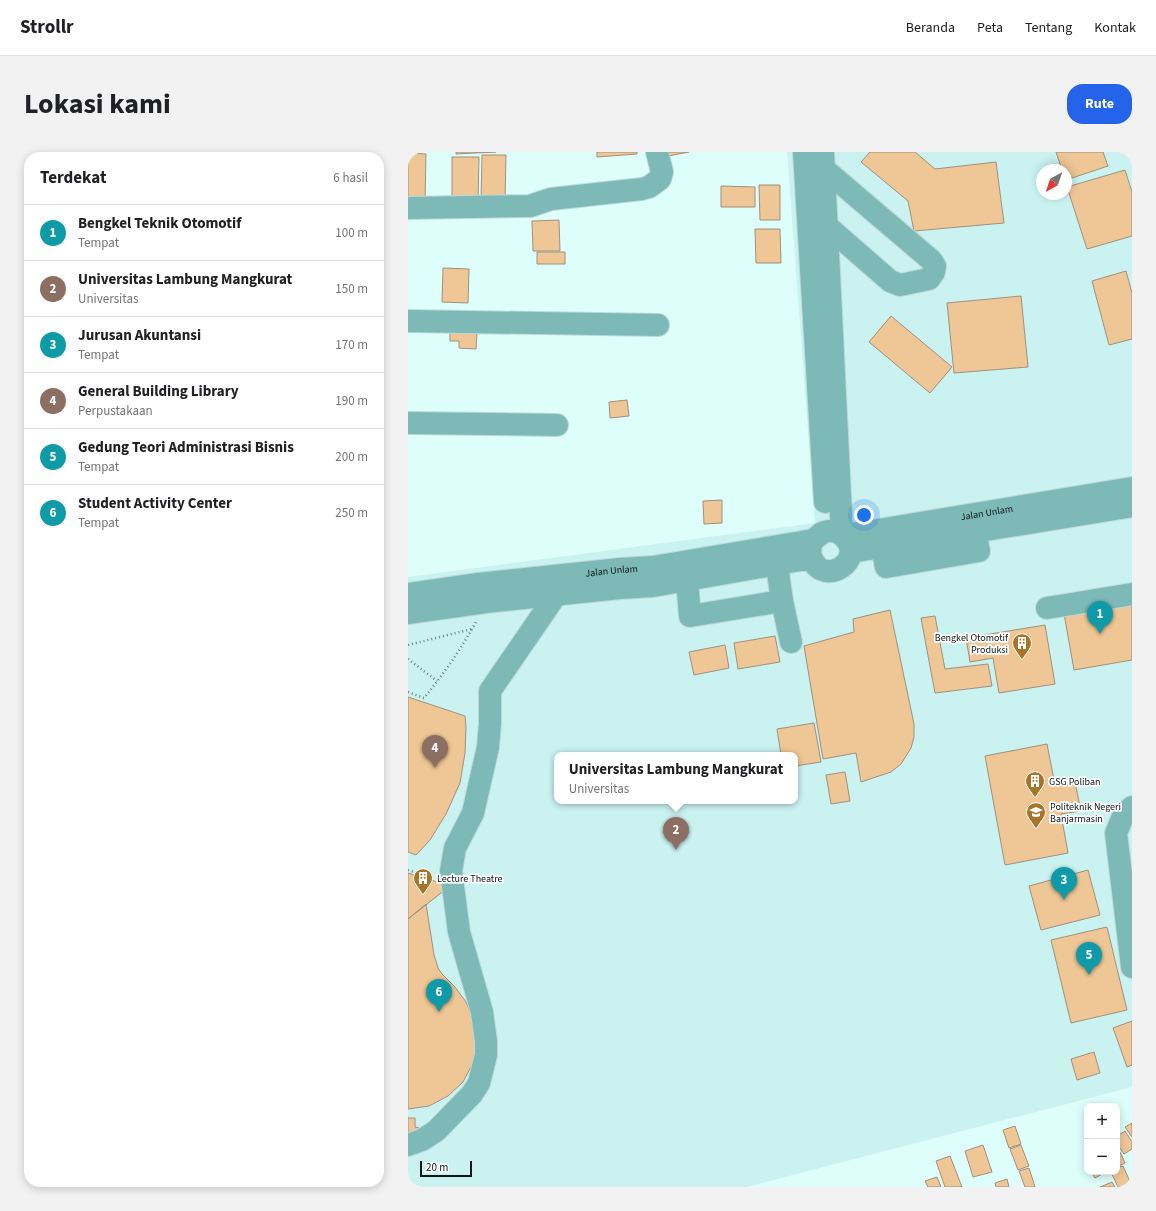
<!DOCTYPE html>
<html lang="id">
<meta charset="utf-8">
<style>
:root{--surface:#fff;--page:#f2f2f2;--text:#202124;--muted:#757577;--line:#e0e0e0;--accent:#2563eb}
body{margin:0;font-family:"Source Sans 3",sans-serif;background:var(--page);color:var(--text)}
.controls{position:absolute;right:12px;bottom:12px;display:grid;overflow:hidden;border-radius:8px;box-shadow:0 2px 10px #0003}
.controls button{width:36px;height:36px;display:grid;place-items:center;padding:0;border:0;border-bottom:1px solid var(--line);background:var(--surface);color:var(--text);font:20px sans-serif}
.compass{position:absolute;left:628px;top:12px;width:36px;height:36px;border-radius:50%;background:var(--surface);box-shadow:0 2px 10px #0003;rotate:220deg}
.scale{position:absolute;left:12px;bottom:10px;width:52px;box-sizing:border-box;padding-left:4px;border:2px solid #0b1616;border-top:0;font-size:11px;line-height:14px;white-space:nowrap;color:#0b1616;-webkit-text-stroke:3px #fff;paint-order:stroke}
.you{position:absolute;left:456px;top:363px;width:14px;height:14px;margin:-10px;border:3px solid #fff;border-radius:50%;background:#1a73e8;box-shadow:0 0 0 6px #1a73e833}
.badge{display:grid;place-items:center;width:26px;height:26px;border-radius:50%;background:var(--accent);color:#fff;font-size:13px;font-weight:700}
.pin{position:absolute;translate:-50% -33px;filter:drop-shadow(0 1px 2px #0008)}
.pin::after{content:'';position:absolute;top:21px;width:14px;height:12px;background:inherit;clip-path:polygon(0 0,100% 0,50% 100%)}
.popup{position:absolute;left:146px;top:600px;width:244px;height:52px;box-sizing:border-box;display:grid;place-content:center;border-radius:8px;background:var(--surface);filter:drop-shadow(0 1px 3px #0005);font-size:13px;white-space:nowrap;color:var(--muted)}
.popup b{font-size:15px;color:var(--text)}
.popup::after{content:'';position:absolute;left:50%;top:100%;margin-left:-8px;border:8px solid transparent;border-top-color:var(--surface)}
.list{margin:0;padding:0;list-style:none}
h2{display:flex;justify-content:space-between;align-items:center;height:52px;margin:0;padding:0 16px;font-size:17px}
h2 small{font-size:13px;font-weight:400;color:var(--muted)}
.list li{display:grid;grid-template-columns:26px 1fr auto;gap:12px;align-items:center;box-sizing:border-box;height:56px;padding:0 16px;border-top:1px solid var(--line)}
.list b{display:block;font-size:15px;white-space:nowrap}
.list p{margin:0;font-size:13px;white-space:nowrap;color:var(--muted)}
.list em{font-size:13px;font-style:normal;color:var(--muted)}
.map{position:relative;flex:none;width:724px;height:1035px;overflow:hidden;border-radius:16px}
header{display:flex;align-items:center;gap:24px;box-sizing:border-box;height:56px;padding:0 20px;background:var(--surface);border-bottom:1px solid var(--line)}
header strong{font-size:19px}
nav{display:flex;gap:22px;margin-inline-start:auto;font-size:14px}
.intro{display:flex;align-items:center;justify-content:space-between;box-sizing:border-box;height:96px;padding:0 24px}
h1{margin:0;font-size:28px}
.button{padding:10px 18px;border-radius:16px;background:var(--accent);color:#fff;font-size:14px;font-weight:700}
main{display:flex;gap:24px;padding:0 24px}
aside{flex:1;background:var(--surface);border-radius:16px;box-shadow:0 2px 10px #0003}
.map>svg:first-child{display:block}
</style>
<header>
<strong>Strollr</strong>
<nav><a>Beranda</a><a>Peta</a><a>Tentang</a><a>Kontak</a></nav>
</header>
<div class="intro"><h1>Lokasi kami</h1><a class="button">Rute</a></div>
<main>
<aside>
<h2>Terdekat<small>6 hasil</small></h2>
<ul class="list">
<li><span class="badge" style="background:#0f9aa8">1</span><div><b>Bengkel Teknik Otomotif</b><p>Tempat</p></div><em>100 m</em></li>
<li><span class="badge" style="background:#8d6e63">2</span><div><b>Universitas Lambung Mangkurat</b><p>Universitas</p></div><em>150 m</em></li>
<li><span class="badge" style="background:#0f9aa8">3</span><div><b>Jurusan Akuntansi</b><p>Tempat</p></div><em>170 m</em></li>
<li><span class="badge" style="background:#8d6e63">4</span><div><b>General Building Library</b><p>Perpustakaan</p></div><em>190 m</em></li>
<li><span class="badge" style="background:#0f9aa8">5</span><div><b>Gedung Teori Administrasi Bisnis</b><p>Tempat</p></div><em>200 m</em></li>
<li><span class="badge" style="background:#0f9aa8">6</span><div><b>Student Activity Center</b><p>Tempat</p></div><em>250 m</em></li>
</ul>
</aside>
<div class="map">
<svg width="724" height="1035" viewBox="0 0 724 1035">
<rect width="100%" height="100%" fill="#defefc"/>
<path fill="#c9f2f1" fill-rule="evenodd" d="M379,0H724V935L339,1035H0V425L407,371ZM634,18H658V42H634ZM149,603H387V649H149Z"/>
<path fill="#efc796" stroke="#a0907d" d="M48,0H88L48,2Z
M189,0H229V2L189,5Z
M254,0H281L255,5Z
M462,0H507L527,17L588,10L596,71L506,79L500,49L453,10Z
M648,0H695L700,14L658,28V18H654Z
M0,1L18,2L17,49L0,48Z
M74,3H98L97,49L73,48Z
M44,5H71L70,48L44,47Z
M717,18L724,40V84L679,97L659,35Z
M351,33H372V68H352Z
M313,34L347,35V55H313Z
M151,68L152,99H125L124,69Z
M347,77H372L373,111H348Z
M129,100H157V112H129Z
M35,116L61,117L60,151L34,150Z
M718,119L724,141V187L701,193L684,129Z
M613,144L620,215L546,221L539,151Z
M483,164L544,215L522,241L461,190Z
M42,179L69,180L68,197L51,196V189H42Z
M219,248L221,264L202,266L201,250Z
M314,348V371L296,372L295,349Z
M724,445V508L666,518L655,456Z
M482,458L506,572V585L503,596L493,612L483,620L453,630L448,601L415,607L396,494L446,480L445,467Z
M527,464L537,517L580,512L584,534L527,541L513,466Z
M637,473L647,532L591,541L585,506L562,510L558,486Z
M367,484L372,510L330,517L326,491Z
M317,493L321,516L286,523L281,500Z
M0,545L57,564L58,575L57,601L52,631L38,662L22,688L8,703L0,700Z
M406,571L413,610L387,614V603H373L369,577Z
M639,592L647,633L667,630L673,659L653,662L660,701L597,713L577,604Z
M437,620L442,649L423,652L418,623Z
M680,718L692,763L633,778L621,734Z
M0,721L42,734L0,767Z
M18,752L26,803L30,816L34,822L47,835L58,850L66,869L69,890L65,911L55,930L40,944L21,954L0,957V767Z
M699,775L719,858L663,871L643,788Z
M724,869V913L719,915L705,876Z
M686,900L692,921L669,928L663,907Z
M0,966H7V975L11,976V983L0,982Z
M724,971V985L717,975Z
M607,974L613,992L601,996L595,978Z
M717,979L724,990V997L716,1002L709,992V984Z
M575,993L584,1020L565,1025L557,999Z
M613,993L621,1014L610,1018L602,997Z
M712,1000L717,1011L709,1015V1001Z
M542,1004L554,1035H537L528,1009Z
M715,1014L724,1034V1035H710L703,1020H709V1016Z
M621,1016L627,1035H617L611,1019Z
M683,1020H698L687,1026Z
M529,1025L533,1035H520L517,1029Z
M599,1027L601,1035H588L587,1031Z
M704,1030L707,1035H692Z"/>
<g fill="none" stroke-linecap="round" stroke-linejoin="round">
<defs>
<g id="minor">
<path d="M396,0L417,350"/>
<path id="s1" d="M415,0L434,383L452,381L724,336"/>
<path d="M415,16L523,108L527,114L526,120L521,127L492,133L482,129L419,74"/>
<path d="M0,56L122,54L143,47L234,37L241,35L252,27L254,20L249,0"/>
<path d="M0,169L250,173"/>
<path d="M0,271L149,273"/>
<path d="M474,395L478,415L571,399L567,380"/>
<path d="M443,400L724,354"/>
<path d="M369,413L374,449L383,490"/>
<path d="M279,429L282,464L374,449"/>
<path id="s2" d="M0,442L70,432L212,417L245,415L394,390C398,389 403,389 406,387C409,386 411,383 414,381C421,377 431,379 436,385C459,407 417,436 404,407C401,400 402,393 406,387"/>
<path d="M639,456L724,442"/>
<path d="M0,461L78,450L212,436L245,434L392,408H404"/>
<path d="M724,655L716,662L708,681L724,815"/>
<path d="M0,993L14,988L28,979L64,942L71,931L78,903V889L74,860L51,780L43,719L47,696L65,661L72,630L80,595L82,572V539L148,443"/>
</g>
</defs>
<use href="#minor" stroke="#bcd9d7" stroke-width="24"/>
<path stroke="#6b807f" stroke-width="2.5" stroke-dasharray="1 3" stroke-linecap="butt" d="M0,493L64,477
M0,507L29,529
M0,540L16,546C35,523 53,497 68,470
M0,718L24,726"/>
<use href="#minor" stroke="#7db9b7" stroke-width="22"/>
</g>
<defs>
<symbol id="building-pin" viewBox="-11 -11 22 30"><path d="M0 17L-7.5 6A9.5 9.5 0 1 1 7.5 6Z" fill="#a6742a" stroke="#fff"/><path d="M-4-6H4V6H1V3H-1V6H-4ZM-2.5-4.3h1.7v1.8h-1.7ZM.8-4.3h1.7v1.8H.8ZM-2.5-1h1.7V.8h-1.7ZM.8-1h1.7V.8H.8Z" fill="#fff"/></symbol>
<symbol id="university-pin" viewBox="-11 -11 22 30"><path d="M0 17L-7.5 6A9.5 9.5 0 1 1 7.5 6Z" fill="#a6742a" stroke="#fff"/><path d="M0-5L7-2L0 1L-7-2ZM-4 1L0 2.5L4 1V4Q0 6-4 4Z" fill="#fff"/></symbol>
</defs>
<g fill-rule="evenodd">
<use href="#building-pin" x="603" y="480" width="22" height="30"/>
<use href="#building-pin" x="616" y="618" width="22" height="30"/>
<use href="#university-pin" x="617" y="649" width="22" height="30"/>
<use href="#building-pin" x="4" y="715" width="22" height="30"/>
</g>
<g text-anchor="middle" stroke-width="3.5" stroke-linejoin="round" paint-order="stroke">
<g font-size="10" fill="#0b1616" stroke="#fff">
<text dy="4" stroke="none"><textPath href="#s1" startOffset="530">Jalan Unlam</textPath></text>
<text dy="4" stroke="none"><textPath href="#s2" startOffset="205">Jalan Unlam</textPath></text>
</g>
<g font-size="10" fill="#0b1616" stroke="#fff" text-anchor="start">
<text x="600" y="489" text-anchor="end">Bengkel Otomotif<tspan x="600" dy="12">Produksi</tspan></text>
<text x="641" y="633">GSG Poliban</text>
<text x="642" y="658">Politeknik Negeri<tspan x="642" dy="12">Banjarmasin</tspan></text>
<text x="29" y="730">Lecture Theatre</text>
</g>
</g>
</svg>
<div class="controls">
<button>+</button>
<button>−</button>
</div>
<svg class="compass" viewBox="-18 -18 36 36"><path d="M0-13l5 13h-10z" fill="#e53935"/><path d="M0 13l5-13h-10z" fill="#757577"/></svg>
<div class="scale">20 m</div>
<div class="you"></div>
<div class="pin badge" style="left:692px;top:482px;background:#0f9aa8">1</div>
<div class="pin badge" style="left:268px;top:698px;background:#8d6e63">2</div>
<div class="popup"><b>Universitas Lambung Mangkurat</b>Universitas</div>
<div class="pin badge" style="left:656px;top:748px;background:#0f9aa8">3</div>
<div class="pin badge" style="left:27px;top:616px;background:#8d6e63">4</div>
<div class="pin badge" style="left:681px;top:823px;background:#0f9aa8">5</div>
<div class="pin badge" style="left:31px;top:860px;background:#0f9aa8">6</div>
</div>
</main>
